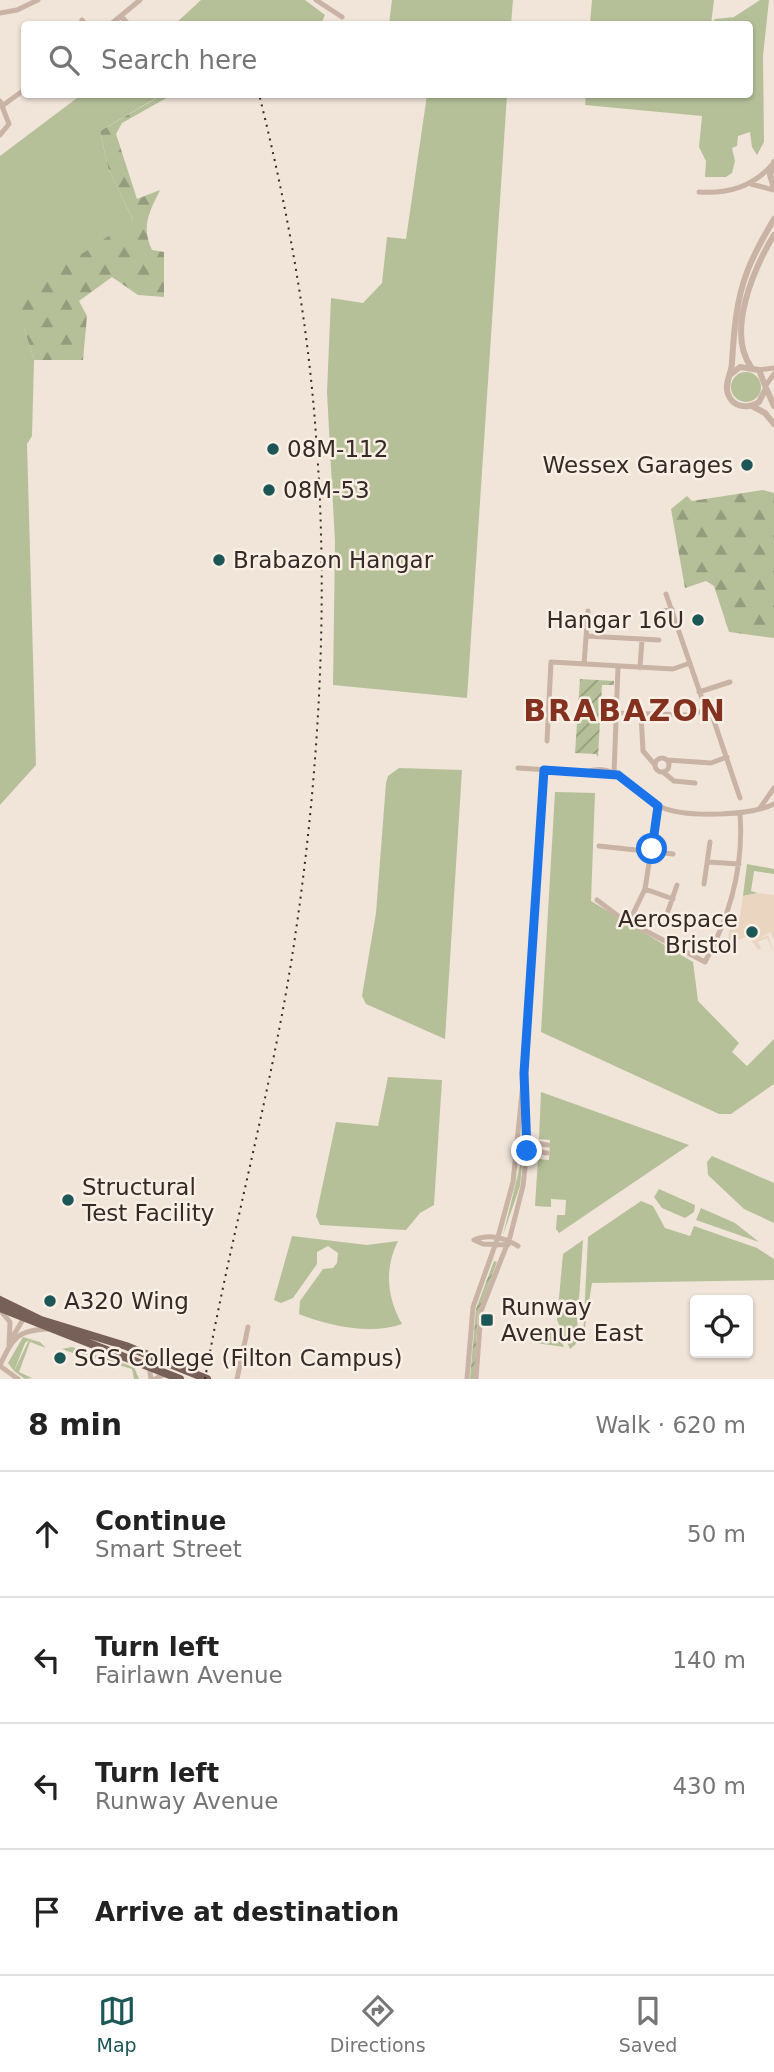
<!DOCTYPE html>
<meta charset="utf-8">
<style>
:root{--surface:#fff;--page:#f2f2f2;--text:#222;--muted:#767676;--line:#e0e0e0;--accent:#1c5657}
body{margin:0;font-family:"DejaVu Sans",sans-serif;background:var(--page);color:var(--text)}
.controls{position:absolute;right:21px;bottom:21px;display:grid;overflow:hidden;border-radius:7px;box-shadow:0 2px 5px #0004}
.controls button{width:63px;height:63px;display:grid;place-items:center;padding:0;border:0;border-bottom:2px solid var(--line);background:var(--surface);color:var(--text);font:35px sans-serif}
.stop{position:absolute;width:21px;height:21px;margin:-16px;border:5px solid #1a73e8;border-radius:50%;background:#fff}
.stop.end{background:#1a73e8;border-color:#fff;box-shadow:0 2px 7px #0008}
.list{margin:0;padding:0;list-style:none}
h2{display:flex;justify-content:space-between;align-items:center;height:91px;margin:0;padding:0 28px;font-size:30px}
h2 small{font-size:23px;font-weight:400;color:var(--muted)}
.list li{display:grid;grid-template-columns:46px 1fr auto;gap:21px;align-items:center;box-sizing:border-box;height:126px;padding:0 28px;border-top:2px solid var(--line)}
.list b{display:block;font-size:26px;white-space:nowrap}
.list p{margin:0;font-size:23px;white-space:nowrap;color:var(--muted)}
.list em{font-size:23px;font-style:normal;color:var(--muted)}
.icon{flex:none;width:38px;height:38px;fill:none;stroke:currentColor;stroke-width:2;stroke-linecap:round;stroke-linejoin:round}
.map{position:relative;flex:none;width:774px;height:1379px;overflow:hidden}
.search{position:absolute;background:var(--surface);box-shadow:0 2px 5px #0004;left:21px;right:21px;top:21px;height:77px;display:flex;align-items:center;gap:18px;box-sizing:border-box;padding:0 24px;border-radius:7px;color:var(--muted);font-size:26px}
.sheet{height:595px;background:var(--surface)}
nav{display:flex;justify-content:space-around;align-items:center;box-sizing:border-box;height:98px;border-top:2px solid var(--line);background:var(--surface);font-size:19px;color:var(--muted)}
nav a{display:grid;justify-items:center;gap:4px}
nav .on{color:var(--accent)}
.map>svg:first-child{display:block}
</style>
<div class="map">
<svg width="774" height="1379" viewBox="0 0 774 1379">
<defs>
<pattern id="forest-firs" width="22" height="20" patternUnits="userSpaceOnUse" patternTransform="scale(1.75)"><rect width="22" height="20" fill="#b5c099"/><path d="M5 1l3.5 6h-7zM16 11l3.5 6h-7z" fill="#949c7d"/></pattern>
<pattern id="garden-furrows" width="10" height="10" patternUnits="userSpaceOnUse" patternTransform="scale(1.75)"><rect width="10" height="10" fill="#b5c099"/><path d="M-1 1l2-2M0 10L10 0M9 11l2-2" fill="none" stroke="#949c7d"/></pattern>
</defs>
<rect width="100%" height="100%" fill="#f1e4d9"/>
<path fill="#b5c099" d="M201,0H305L325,15L321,24H175Z
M392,0H513L511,24H389Z
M592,0H714L711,24H590Z
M760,0H769L763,56L764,142L757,155L752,147L750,132L738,136L737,146L732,148L735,161L732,173L726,177H705L706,161L699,147L702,116L585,105L586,95L750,94V24H712L715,19L734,17Z
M81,95H161L100,131L108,168L133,220L24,328L34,360L32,436L27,444L36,765L0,805V156Z
M427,95H507L467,698L333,685L335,542L327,392L331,298L363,303L382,283L387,237L406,239Z
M731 387a15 15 0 1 1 30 0a15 15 0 1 1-30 0Z
M399,768L462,770L445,1039L366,1004L362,996L376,913L386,783L388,776Z
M555,792L595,793L591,901L693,962L698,1001L739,1043L732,1052L747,1066L774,1039V1084L731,1114H719L541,1032Z
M747,864L774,869V874L754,871L751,891L758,893L743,896Z
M388,1077L442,1080L434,1205L420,1213L406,1230L320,1225L316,1216L336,1122L378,1126Z
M541,1092L689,1145L559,1233L556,1229L557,1215H565L566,1200L551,1199V1207L535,1206L538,1159L549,1160L550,1140L539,1139Z
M523,1154L520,1186L503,1235Z
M712,1156L774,1183V1223L744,1209L708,1175L707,1162Z
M659,1189L695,1205L694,1212L685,1218L662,1208L654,1197Z
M641,1201L653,1206L665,1228L690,1236L694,1226L757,1248L774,1259V1280L592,1283L583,1339L588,1237Z
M701,1208L735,1223L759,1242L696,1220Z
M292,1236L367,1245L398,1241C384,1269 387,1297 402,1324C372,1335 328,1326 299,1314L300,1301L323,1269L333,1268L337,1263L338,1253L328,1246L317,1252V1264L293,1298L281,1303L274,1300Z
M583,1240L576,1344L570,1349L557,1320L563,1254Z
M554,1325L564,1347L536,1343Z
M29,1340L40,1342L46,1348L30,1342L19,1372L32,1378L25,1379L14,1371Z"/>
<path fill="url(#forest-firs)" d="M162,95L170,96L122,123L116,134L137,199L160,190C149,213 141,226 152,250L164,252V297L138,295L112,277L79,301L87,316L83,360H34L24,328L3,306L133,220L108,168L100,131Z
M763,490L774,493V638L729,632L714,586L706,581L685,588L671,509L687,496L692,501Z
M23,1337L40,1342L29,1340L25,1343L14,1371L8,1363Z
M72,1347L134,1367L139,1379H134L132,1369L87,1355L80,1360L78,1355L62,1349Z"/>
<path fill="url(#garden-furrows)" d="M580,679L614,681V685H602L598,757L596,754L575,753Z
M494,1261L497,1262L478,1313L474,1379H470L476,1309Z"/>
<path fill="#ead5c0" d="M758,893L774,895V940L770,932L757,940L768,935L774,953L767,938L758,942L761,948L758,950L749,936L732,942L728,956L725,955L730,928L740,916L743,896Z"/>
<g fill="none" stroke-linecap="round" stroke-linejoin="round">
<path stroke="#c9b3a5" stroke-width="5" d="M316,0L342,17
M0,13L17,10L38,0
M121,16L128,24
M82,20L85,24
M111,24L140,0
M0,101L9,124L0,135
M2,106L24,90
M751,184L774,190
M699,192C727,194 752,187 771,166
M759,370L774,368
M766,385L774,374
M666,594L706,710L710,709L740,798
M660,612L672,609
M586,636L659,640
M584,664L588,611
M640,668L642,639
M699,692L730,682
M618,713L688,715L706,710
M641,714L643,751L655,765
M547,741L551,662L673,669L690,663
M655 765a7 7 0 1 1 14 0a7 7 0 1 1-14 0Z
M667,760L711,763L727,757
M518,768L612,774
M586,772C618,760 636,796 661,807C685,818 750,816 774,804
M663,772L674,781L695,783
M614,774L618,667
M760,808L774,788
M599,846L673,854
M709,862L739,864
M704,884L710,842
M645,889L673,899
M597,900L621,918L705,962C730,916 744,867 740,814
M668,911L677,885
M629,922L645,889L658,806
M516,1149L536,1143L548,1145
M516,1149L547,1153
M474,1240C488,1233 505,1238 518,1246
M474,1240L483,1244L508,1245
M0,1310L10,1322L9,1345
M12,1338L25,1316
M0,1365C13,1338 17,1330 48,1329
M0,1366L18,1379
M149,1366L151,1379
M155,1379L167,1373
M237,1379L248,1327
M467,1379L473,1307L498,1237L513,1182L524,1073L544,770
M476,1379L481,1311L510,1237L523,1186L528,1140L525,1083"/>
<path stroke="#c9b3a5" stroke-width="6" d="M774,162L770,175L774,188
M751,367C726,332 754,268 774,235
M730,375L740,367L759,370L766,388L759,402C748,409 733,408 728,394C724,383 732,373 732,362C734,331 736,301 747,272C754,253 764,236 774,219
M767,390L774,406
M752,406L765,413L774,424"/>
<path stroke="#776057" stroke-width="8" d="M0,1300L41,1320L126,1346L207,1379
M0,1308L180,1379"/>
<path stroke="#352a26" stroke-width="2" stroke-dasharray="2 5" stroke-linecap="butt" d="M205,1379C231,1233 272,1090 294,944C319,777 329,604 316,436C308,321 287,206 259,94"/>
</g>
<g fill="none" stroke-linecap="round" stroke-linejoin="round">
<path stroke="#1a73e8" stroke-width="9" d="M527,1151L524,1073L544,770L618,775L658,806L652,849"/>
</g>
<g fill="#1c5657" stroke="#f9efe5" stroke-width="2.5">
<circle cx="273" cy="449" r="7"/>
<circle cx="747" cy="465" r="7"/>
<circle cx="269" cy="490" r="7"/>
<circle cx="219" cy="560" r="7"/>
<circle cx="698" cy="620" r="7"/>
<circle cx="752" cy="932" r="7"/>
<circle cx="68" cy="1200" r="7"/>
<circle cx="50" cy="1301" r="7"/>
<rect x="480" y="1313" width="14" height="14" rx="3.5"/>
<circle cx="60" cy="1358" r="7"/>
</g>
<g text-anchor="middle" stroke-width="5" stroke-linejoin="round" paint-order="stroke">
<g font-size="23" fill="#352a26" stroke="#f9efe5" text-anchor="start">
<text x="287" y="457">08M-112</text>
<text x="733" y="473" text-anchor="end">Wessex Garages</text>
<text x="283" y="498">08M-53</text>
<text x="233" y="568">Brabazon Hangar</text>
<text x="684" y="628" text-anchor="end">Hangar 16U</text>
<text x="738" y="927" text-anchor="end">Aerospace<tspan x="738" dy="26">Bristol</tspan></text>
<text x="82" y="1195">Structural<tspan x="82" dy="26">Test Facility</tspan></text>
<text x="64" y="1309">A320 Wing</text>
<text x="501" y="1315">Runway<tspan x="501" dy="26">Avenue East</tspan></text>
<text x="74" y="1366">SGS College (Filton Campus)</text>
</g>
<g font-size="30" font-weight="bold" letter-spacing="2" fill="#84311f" stroke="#f9efe5">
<text x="625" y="721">BRABAZON</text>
</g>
</g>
</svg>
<div class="controls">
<button><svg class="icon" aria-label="locate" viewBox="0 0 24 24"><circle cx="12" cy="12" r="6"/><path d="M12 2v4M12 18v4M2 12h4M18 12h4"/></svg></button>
</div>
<div class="stop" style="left:652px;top:849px"></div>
<div class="stop end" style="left:527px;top:1151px"></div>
<div class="search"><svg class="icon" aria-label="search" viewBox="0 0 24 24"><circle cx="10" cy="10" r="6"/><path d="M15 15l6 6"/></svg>Search here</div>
</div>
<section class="sheet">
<h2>8 min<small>Walk · 620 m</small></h2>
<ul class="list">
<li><svg class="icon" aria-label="ahead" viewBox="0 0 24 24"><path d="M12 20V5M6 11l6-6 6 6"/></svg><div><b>Continue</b><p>Smart Street</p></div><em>50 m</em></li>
<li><svg class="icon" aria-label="left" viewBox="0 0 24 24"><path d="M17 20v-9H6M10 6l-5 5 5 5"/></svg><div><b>Turn left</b><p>Fairlawn Avenue</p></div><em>140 m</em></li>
<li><svg class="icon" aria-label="left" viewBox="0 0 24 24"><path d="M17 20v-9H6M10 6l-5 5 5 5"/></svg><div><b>Turn left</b><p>Runway Avenue</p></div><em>430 m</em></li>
<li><svg class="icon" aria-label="arrive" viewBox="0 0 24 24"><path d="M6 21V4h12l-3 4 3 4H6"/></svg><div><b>Arrive at destination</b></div></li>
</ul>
</section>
<nav>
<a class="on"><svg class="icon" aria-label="map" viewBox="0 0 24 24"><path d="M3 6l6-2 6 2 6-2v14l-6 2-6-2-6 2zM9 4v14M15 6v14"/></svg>Map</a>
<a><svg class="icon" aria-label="directions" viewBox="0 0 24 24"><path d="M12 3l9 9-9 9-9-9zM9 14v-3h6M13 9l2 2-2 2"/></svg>Directions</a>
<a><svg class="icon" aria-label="saved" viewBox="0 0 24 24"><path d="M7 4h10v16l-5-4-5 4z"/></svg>Saved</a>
</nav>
